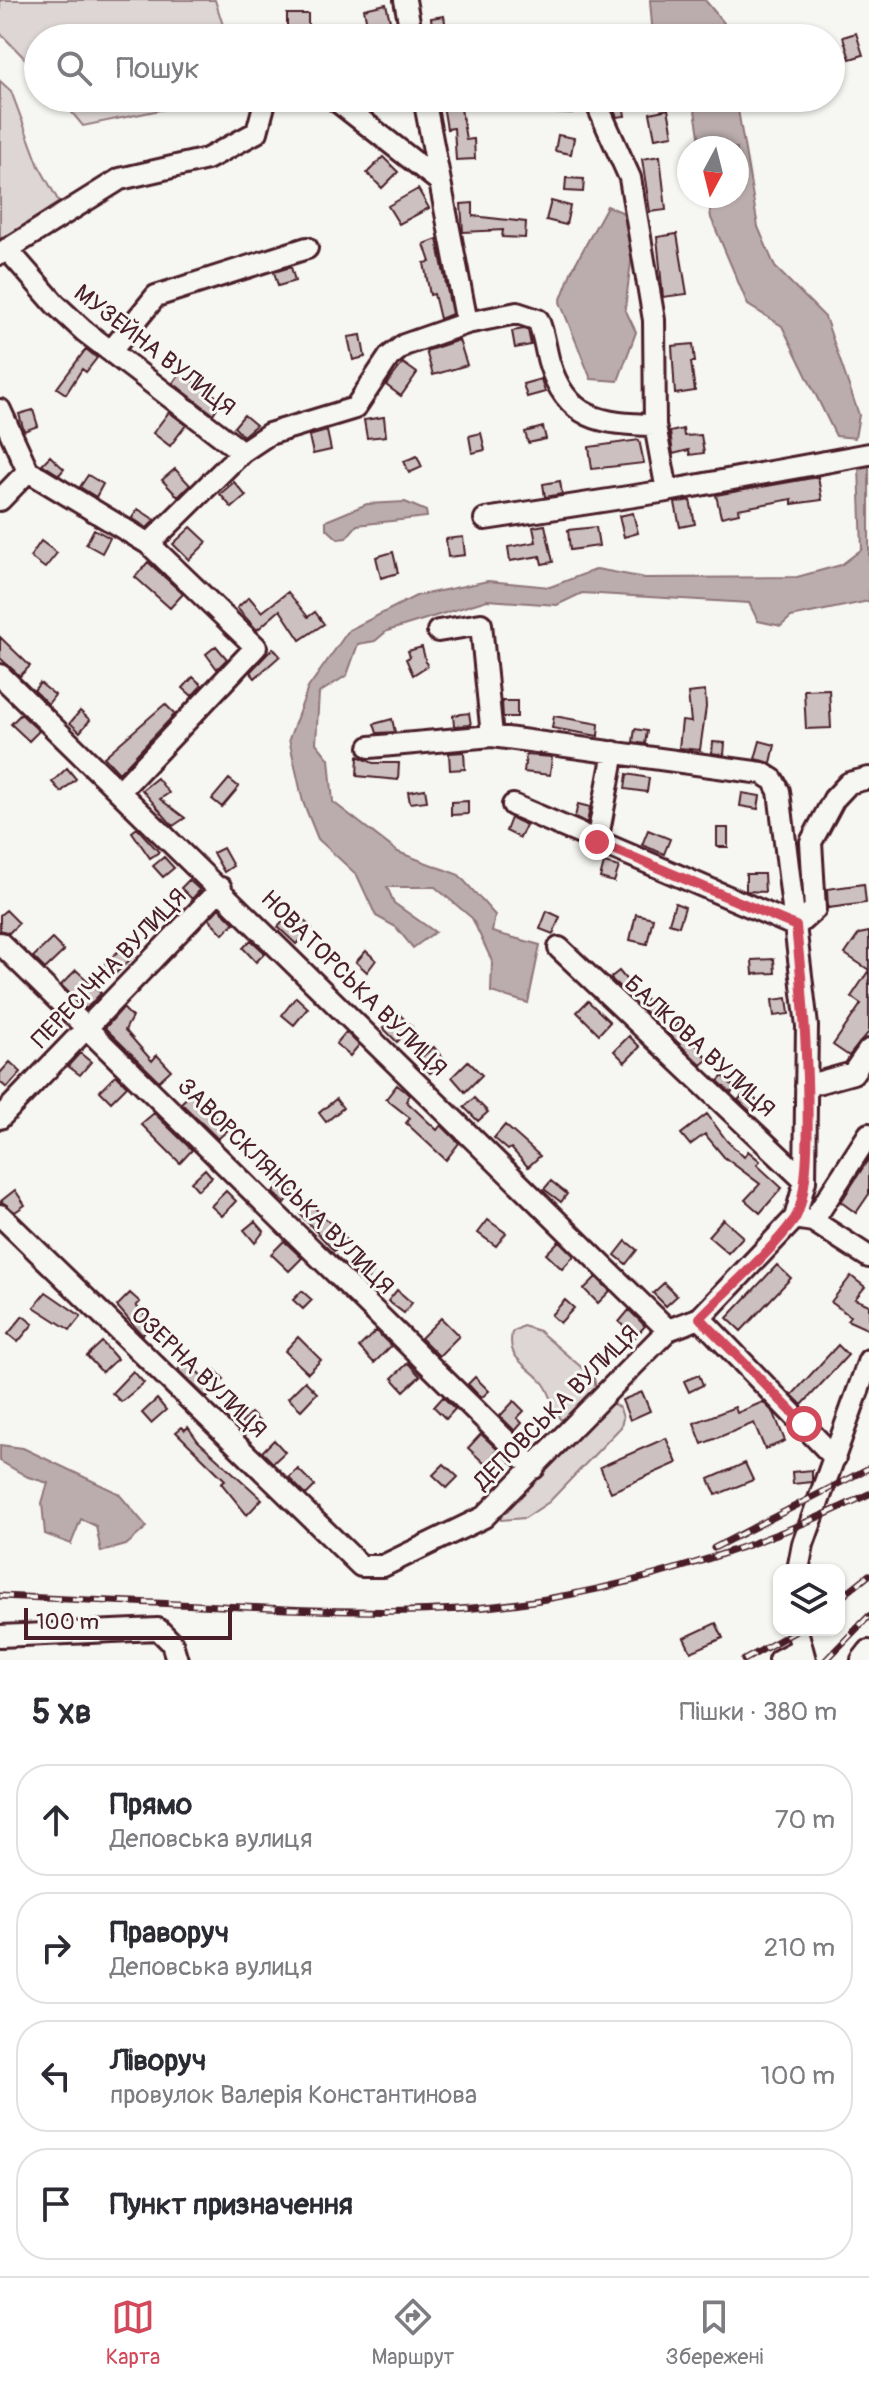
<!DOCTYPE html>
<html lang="uk">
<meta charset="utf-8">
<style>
:root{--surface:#fff;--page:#f2f2f3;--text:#2b2b33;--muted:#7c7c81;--line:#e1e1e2;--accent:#d1495b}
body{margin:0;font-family:Pangolin,sans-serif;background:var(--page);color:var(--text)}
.controls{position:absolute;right:24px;bottom:24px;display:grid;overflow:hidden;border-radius:16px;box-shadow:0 2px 6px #0004}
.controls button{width:72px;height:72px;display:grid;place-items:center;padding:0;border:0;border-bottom:2px solid var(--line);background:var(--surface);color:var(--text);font:40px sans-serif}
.compass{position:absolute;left:677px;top:136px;width:72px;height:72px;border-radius:50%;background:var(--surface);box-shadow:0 2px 6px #0004;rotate:187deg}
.scale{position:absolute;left:24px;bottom:20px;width:208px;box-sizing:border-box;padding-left:8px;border:4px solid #4a1f2b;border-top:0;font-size:22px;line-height:28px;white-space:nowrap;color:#4a1f2b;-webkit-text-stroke:6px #f6f6f2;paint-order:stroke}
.stop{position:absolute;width:24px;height:24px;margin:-18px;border:6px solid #d1495b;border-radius:50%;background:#fff}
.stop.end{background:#d1495b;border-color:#fff;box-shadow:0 2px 8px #0008}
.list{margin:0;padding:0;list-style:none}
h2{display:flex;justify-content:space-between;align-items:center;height:104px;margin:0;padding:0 32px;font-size:34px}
h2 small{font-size:26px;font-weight:400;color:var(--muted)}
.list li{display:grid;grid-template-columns:52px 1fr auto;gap:24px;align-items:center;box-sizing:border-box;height:112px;margin:0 16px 16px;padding:0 16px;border:2px solid var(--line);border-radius:32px}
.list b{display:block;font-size:30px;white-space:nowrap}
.list p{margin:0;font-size:26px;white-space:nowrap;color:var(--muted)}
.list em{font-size:26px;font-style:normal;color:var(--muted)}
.icon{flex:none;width:44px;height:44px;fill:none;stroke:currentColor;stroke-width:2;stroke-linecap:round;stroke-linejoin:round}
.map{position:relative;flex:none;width:869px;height:1660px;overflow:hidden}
.search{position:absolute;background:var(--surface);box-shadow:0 2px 6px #0004;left:24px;right:24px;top:24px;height:88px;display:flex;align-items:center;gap:20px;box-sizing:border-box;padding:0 28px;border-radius:44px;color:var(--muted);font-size:30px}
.sheet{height:616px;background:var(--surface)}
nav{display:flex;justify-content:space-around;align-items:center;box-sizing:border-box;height:112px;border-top:2px solid var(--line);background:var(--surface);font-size:22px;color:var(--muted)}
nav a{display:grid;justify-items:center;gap:4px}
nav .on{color:var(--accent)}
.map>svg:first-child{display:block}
</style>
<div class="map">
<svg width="869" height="1660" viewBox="0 0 869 1660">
<rect width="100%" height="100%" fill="#f6f6f2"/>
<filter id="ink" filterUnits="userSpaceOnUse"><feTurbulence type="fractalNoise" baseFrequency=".0125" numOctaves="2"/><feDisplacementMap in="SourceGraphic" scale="16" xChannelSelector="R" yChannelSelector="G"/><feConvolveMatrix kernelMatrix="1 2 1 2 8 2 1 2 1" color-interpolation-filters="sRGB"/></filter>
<g filter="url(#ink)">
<path fill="#ddd6d5" stroke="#947a80" stroke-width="2" d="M0,0H215L227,38H38V72L0,33Z
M0,81L11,91L39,166L59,202L0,241Z
M60,98H218L83,126Z
M523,1326L539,1331L594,1378L597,1394L572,1420L560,1419C553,1408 552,1395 544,1384C529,1365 506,1361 512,1332Z
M611,1403L620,1408L623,1418L621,1427L549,1502L525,1518L501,1520L497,1508L602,1405Z"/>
<path fill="#bbadae" stroke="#8e747a" stroke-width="2" d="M650,0H705L724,23L726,38H653Z
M693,98H736L758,227L775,267L825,317L859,415L855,438L836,436L782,326L748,305L711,218L708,196H737V148H701Z
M607,206L622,212L634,238L625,309L636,332L618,381L591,379L560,302L572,270Z
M859,466H869V601L791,617L781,626L758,621L749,603L582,593L557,605L487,600L387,631L375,641L358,644L347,675L319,693L316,743L329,759L333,802L398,852L459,875L495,915L492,932L540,945L528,1003L491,992L492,961L472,918L435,887H387L394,903L435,932L413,948L396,927L376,916L357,875L318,839L303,802L289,739L308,688L349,630L416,596L488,581L550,587L597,569L645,578L797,577L841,565L862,549Z
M405,502L426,511L427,517L357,525L346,538L338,539L326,528V521L367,504Z
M0,1445L23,1448L118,1493L147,1527L126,1545L101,1552L96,1526L81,1519L71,1544L45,1534L42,1503L48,1483L28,1477L0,1461Z"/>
<path fill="#ccc1c0" stroke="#4a1f2b" stroke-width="2" d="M386,4L391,25L368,30L364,9Z
M287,14H308V35L287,36Z
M444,16L447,35L434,38L431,18Z
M856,33L863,55L850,59L843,37Z
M557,98L573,99L572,114L556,113Z
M608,98H622L625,116L617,117Z
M460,102L466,140L474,139L475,159L456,160L454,128L447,129L443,105Z
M668,109L673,135L655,138L650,113Z
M558,135L574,138L571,154L555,151Z
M660,156L666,210L650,212L642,159Z
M383,157L398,172L382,188L367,173Z
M566,178L584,179L583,192L565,191Z
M418,189L429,208L399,224L388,206Z
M551,201L570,206L566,225L546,220Z
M473,203V216L526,222L525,238L502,237L503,230L463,232L461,204Z
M677,234L687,294L663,297L657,237Z
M437,239L452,314L440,319L434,294L430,295L424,263L430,262L424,244Z
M291,267L295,281L278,286L274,272Z
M524,329L528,330L531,345L515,348L512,331Z
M361,335L365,357L353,360L348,337Z
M459,340L467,365L433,375L426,351Z
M693,344L695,362H691L695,391L675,394L672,346Z
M86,349L97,358L86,372L82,369L66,394L57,388Z
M403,363L417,373L401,396L386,385Z
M180,373L222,400L213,414L173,383Z
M541,379L545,392L527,397L523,384Z
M33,410L38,426L24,431L19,414Z
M169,412L186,425L170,446L153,433Z
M244,415L256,425L243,436L234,427Z
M384,417L386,436L367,438L364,420Z
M543,427L546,439L528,443L525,432Z
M683,429L684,436L701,435L704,453L690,455L689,450L673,454L670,432Z
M327,431L331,450L313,454L309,436Z
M481,433L485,450L472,453L469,436Z
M639,440L644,463L592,469L589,447Z
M50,456L64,469L59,475L42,464Z
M417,456L422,467L409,473L404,461Z
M175,469L190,485L178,497L162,480Z
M88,475L103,484L96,497L80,487Z
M818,477L822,500L792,504V499L738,509L739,513L721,517L716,495Z
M560,481L562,494L545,497L543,484Z
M234,482L246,496L232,508L220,494Z
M690,500L695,524L680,527L675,503Z
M138,509L155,520L147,528L132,518Z
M633,513L638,533L624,537L619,516Z
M545,525L553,562L542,564L540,556L510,561L508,547L536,542L533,527Z
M191,527L207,542L189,560L173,544Z
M596,527L599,546L570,550L568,530Z
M94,529L110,538L102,553L86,544Z
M463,537L465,555L448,557L446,539Z
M41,541L57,553L45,568L30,557Z
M393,552L398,573L381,578L376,557Z
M148,562L183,594L170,608L135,577Z
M288,592L308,617L315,612L324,624L300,640L280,610L257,630L237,608L249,597L262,612Z
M0,637L30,666L20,676L0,658Z
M216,646L227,659L217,669L206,654Z
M422,647L427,666L413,675L406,659L410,657L408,651Z
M273,648L280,656L255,678L250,672Z
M193,677L202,685L192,696L183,688Z
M40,683L55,695L48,704L34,690Z
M829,689L831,728L806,729L804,690Z
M705,691L706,707L700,750L679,748L682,721L691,722L688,693Z
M502,701H517V717H503Z
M165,704L175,714L119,773L104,757Z
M80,711L90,720L80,732L70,723Z
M469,713L471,725L454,726L453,715Z
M21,714L39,731L29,741L11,724Z
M554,716L599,724L598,736L552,728Z
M392,719L395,732L377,733L374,724Z
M635,729L647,731L645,744L633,742Z
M760,741L775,745L771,763L755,759Z
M713,742L725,743L724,755L712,753Z
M464,752L465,769L450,770L449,753Z
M526,755L552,757L550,775L524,772Z
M358,756L373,763H399L398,780L357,776Z
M67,768L76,779L61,792L52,782Z
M627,774L649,778L647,792L625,789Z
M157,778L169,793L160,799L185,818L173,826L142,790Z
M229,779L239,787L222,807L212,799Z
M425,789L427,801L410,803L408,792Z
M742,793L760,796L758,809L740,806Z
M468,801V814L451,815V802Z
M578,804L590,807L587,823L575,817Z
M511,818L526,825L520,838L506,831Z
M137,828L159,852L150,858L132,832Z
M717,828H728V847H717Z
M648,830L670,839L664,854L642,845Z
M223,848L233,866L224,872L213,853Z
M164,857L174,868L163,877L153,866Z
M604,863L619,867L614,882L600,878Z
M746,874H764L765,892L746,891Z
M189,880L200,890L192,899L181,888Z
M864,884L866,903L828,908L827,889Z
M675,903L685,907L679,926L669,923Z
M219,908L234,923L223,934L209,919Z
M6,910L19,923L9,933L0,930V915Z
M293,911L312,928L296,944L278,927Z
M547,911L560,917L553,934L540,929Z
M636,914L653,918L647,944L630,940Z
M869,932V1032L849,1056L833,1045L861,1004L851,997L869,970L845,954L859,934Z
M52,939L64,951L45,969L33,957Z
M251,940L265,953L256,962L243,948Z
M123,947L133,957L115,974L105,963Z
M366,951L376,960L367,972L356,962Z
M774,959L775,973L753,974L752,960Z
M76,970L101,993L86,1009L61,985Z
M619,971L629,983L622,989L610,978Z
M296,997L308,1008L294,1025L282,1015Z
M787,998L789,1014L774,1016L772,1000Z
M646,999L657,1010L650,1016L639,1006Z
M588,1001L610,1022L599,1034L577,1012Z
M123,1008L132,1017L125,1030L152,1061L157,1055L171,1070L159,1081L105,1028Z
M398,1013L412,1027L397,1042L383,1028Z
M678,1023L708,1059L701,1065L668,1033Z
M346,1032L359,1045L350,1056L336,1044Z
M629,1036L640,1047L625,1062L614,1051Z
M434,1047L445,1061L430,1073L419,1059Z
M80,1053L91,1062L80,1075L68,1066Z
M468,1061L482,1075L465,1092L452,1077Z
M10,1062L21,1072L7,1088L0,1082V1073Z
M116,1075L127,1086L111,1102L100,1091Z
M723,1076L735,1088L731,1093L718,1081Z
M397,1085L410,1095L406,1101L437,1130L441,1125L459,1143L446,1160L406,1123L410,1118L386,1099Z
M747,1091L760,1104L751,1112L738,1100Z
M193,1092L227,1131L218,1139L181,1103Z
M474,1098L488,1112L478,1121L464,1107Z
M336,1099L343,1108L326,1122L319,1113Z
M154,1113L192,1150L180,1163L141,1124Z
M707,1114L727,1141L744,1157L748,1151L760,1161L757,1165L782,1188L760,1213L745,1200L760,1184L724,1157L705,1134L690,1145L681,1134Z
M505,1125L540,1156L528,1167L511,1148L508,1150L494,1138Z
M869,1158V1194L856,1213L841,1202Z
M205,1169L212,1177L198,1190L191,1182Z
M551,1181L567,1194L561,1202L544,1189Z
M281,1183L293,1192L285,1203L273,1193Z
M15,1190L25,1205L15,1212L1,1201Z
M226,1191L236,1201L222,1216L211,1206Z
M310,1203L346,1239L334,1251L300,1214Z
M723,1219L743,1237L728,1253L708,1236Z
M488,1220L506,1233L496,1246L478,1233Z
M255,1221L264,1231L255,1243L244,1230Z
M284,1241L302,1258L289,1271L271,1254Z
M559,1241L574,1256L562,1269L546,1254Z
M626,1241L637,1250L626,1264L615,1255Z
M360,1261L373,1273L365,1282L352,1270Z
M777,1265L791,1278L741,1331L727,1318Z
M851,1276L865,1287L855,1299L869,1305V1330L847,1320L850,1316L831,1302Z
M596,1277L610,1291L598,1303L584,1289Z
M664,1283L677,1296L666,1306L653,1293Z
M397,1290L412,1303L404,1313L388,1301Z
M302,1291L312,1300L303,1309L293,1300Z
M46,1292L81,1316L70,1330L34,1307Z
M130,1293L140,1302L136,1306L155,1324L142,1335L117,1306Z
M565,1300L574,1308L560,1323L551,1315Z
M629,1310L645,1326L635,1337L619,1322Z
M23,1316L33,1324L18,1342L8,1334Z
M441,1318L459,1336L439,1356L421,1338Z
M376,1331L391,1346L374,1363L359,1347Z
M298,1337L321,1360L308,1373L285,1351Z
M102,1342L117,1359L102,1372L87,1356Z
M838,1345L848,1355L802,1405L792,1395Z
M186,1361L206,1380L215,1370L224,1379L207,1398L178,1370Z
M408,1363L420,1376L404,1391L392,1378Z
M133,1371L144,1383L121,1402L112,1393Z
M699,1375L703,1385L689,1392L684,1381Z
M475,1377L489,1391L481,1398L468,1384Z
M305,1381L317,1393L301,1410L288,1398Z
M642,1392L650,1411L630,1420L622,1400Z
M443,1397L455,1409L446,1419L434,1407Z
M157,1399L166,1410L151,1423L142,1413Z
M514,1401L524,1411L517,1418L522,1423L515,1431L500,1416Z
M763,1402L774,1413L785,1441L765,1449L754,1423L702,1444L694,1423L735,1407L737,1413Z
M251,1413L260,1422L248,1434L239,1426Z
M182,1427L185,1430L188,1427L198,1441L262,1499L247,1515L221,1483L225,1480L176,1432Z
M481,1434L498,1450L485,1464L468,1448Z
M666,1438L677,1463L611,1492L600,1467Z
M274,1440L285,1452L273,1463L262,1452Z
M745,1463L753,1480L716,1495L709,1479Z
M444,1464L458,1477L447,1488L433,1475Z
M298,1469L315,1486L306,1495L289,1478Z
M812,1470V1482L793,1484L792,1472Z
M716,1623L723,1638L691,1652L684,1638Z"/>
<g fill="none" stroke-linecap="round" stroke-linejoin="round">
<defs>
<path id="minor" d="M405,0L412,38
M333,98L439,181
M424,98L467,323
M594,98L630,178L654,320L655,425L667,491L869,454
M7,249L55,304L84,331L242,452
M0,254L120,179L207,159L257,132L266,98
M111,351L156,296L307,248
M0,410L28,471L149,544L256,647L120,791
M0,500L28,471
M485,519L667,491
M149,544L242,452L269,434L355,408L389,357L404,345L467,323L517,313L538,320C544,334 545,348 549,362C566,420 602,424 655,425
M438,631L481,624L492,736
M0,675L668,1330
M513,805L796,926L815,909L811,842L834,799L849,783L869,778
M597,842L614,752
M0,943L534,1468
M559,948L805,1181
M806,1086L853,1073L869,1050
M0,1118L221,888
M0,1215L361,1566H383L484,1517L668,1330L700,1318L795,1218L805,1181L807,1026L779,791L773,780L762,773L492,736L370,747
M800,1219L813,1221L869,1257
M813,1221L869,1134
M700,1318L835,1458
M798,1570L803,1544L869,1360
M797,1630L805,1660
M0,1636L158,1629L172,1643L177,1660
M779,1660L800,1649
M862,1660L869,1651"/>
</defs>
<use href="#minor" stroke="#4a1f2b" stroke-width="26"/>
<use href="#minor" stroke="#f6f6f2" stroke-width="20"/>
<defs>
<path id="rail" d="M714,1548L869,1468
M0,1596C81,1600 162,1603 243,1607C341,1612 443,1616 540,1600C654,1581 765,1544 869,1494
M839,1599L869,1575
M744,1660L798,1630
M826,1660L869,1616"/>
</defs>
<use href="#rail" stroke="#4a1f2b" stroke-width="7"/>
<use href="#rail" stroke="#f6f6f2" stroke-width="4" stroke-dasharray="12" stroke-linecap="butt"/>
</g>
</g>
<g fill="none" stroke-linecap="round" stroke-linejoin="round" filter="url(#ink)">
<path stroke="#d1495b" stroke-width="10" d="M597,842L796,926C802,979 820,1182 794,1220C771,1252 728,1289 700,1318L804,1424"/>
</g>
<g text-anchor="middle" stroke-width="6" stroke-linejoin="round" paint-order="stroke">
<g font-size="24" fill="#4a1f2b" stroke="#f6f6f2">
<text transform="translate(155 350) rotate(38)" y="8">МУЗЕЙНА ВУЛИЦЯ</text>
<text transform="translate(109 968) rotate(-46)" y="8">ПЕРЕСІЧНА ВУЛИЦЯ</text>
<text transform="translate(354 983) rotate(45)" y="8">НОВАТОРСЬКА ВУЛИЦЯ</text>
<text transform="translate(700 1046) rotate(43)" y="8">БАЛКОВА ВУЛИЦЯ</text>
<text transform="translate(286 1186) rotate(45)" y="8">ЗАВОРСКЛЯНСЬКА ВУЛИЦЯ</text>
<text transform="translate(199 1372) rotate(44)" y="8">ОЗЕРНА ВУЛИЦЯ</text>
<text transform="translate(556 1407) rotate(-45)" y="8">ДЕПОВСЬКА ВУЛИЦЯ</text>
</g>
</g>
</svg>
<div class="controls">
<button><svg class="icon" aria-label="layers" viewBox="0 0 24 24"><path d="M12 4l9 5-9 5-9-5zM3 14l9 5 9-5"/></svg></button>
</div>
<svg class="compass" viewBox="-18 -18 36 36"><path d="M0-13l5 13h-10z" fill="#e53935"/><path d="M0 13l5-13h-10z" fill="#7c7c81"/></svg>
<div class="scale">100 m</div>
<div class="stop" style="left:804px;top:1424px"></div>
<div class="stop end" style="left:597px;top:842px"></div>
<div class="search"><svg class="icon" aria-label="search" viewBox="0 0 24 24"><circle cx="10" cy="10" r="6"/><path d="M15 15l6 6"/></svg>Пошук</div>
</div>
<section class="sheet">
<h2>5 хв<small>Пішки · 380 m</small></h2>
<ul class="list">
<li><svg class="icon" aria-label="ahead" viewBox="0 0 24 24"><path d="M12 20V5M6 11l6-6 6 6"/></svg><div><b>Прямо</b><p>Деповська вулиця</p></div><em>70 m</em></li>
<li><svg class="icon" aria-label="right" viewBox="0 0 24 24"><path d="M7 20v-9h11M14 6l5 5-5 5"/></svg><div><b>Праворуч</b><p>Деповська вулиця</p></div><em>210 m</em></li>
<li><svg class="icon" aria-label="left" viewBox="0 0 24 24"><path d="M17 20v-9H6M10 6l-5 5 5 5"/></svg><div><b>Ліворуч</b><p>провулок Валерія Константинова</p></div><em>100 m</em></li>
<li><svg class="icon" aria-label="arrive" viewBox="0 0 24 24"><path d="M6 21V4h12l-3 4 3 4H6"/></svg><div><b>Пункт призначення</b></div></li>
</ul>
</section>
<nav>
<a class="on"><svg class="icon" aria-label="map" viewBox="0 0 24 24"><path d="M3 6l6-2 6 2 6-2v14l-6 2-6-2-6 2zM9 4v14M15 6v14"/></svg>Карта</a>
<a><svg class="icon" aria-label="directions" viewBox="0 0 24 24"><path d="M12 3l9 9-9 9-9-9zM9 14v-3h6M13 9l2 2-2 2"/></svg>Маршрут</a>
<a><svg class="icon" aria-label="saved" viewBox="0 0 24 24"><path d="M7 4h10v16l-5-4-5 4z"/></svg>Збережені</a>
</nav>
